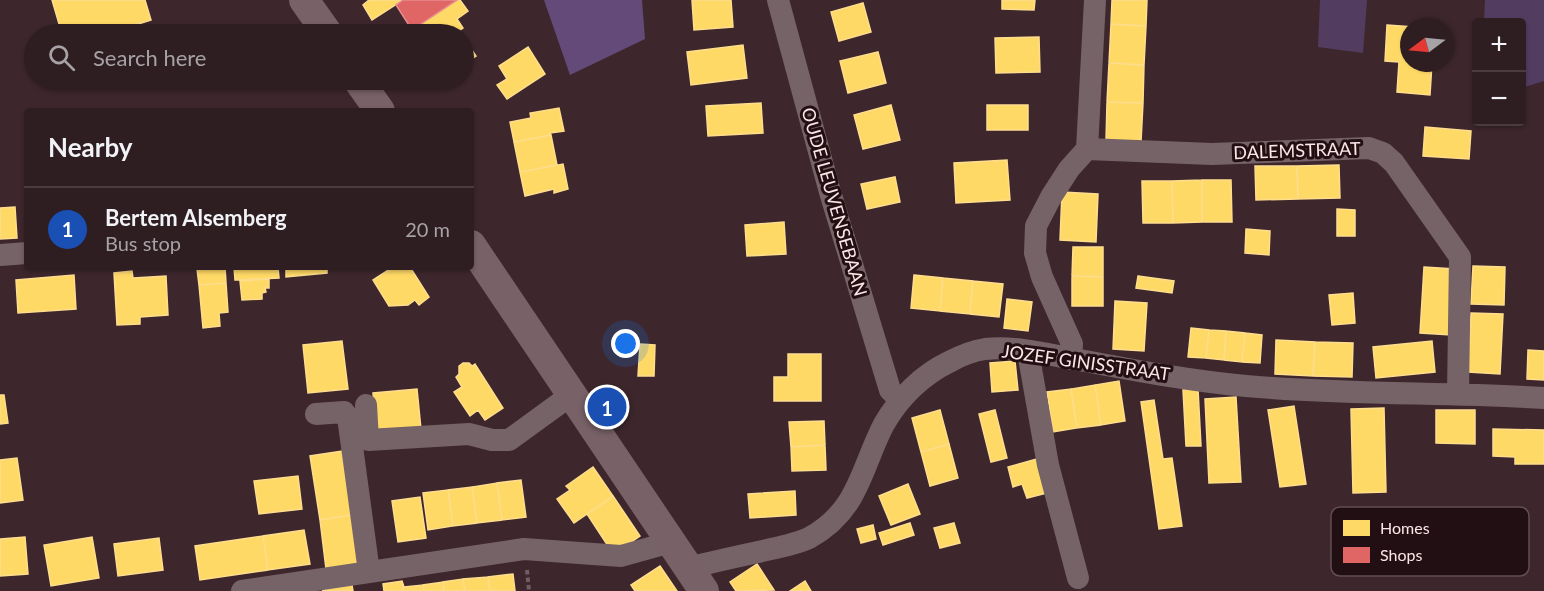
<!DOCTYPE html>
<meta charset="utf-8">
<style>
:root{--surface:#2e1d21;--page:#3a2a2e;--text:#f1f3f6;--muted:#a7a2a5;--line:#493b3f;--accent:#db2777}
body{margin:0;font-family:Lato,sans-serif;background:var(--page);color:var(--text)}
.controls{position:absolute;right:18px;top:18px;display:grid;overflow:hidden;border-radius:6px;box-shadow:0 2px 4px #0004}
.controls button{width:54px;height:54px;display:grid;place-items:center;padding:0;border:0;border-bottom:2px solid var(--line);background:var(--surface);color:var(--text);font:30px sans-serif}
.compass{position:absolute;left:1400px;top:18px;width:54px;height:54px;border-radius:50%;background:var(--surface);box-shadow:0 2px 4px #0004;rotate:254deg}
.you{position:absolute;left:626px;top:344px;width:21px;height:21px;margin:-15px;border:4px solid #fff;border-radius:50%;background:#1a73e8;box-shadow:0 0 0 9px #1a73e833}
.badge{display:grid;place-items:center;width:39px;height:39px;border-radius:50%;background:var(--accent);color:#fff;font-size:20px;font-weight:700}
.pin{position:absolute;translate:-50% -50%;border:3px solid #fff;box-shadow:0 2px 6px #0006}
.list{margin:0;padding:0;list-style:none}
h2{display:flex;justify-content:space-between;align-items:center;height:78px;margin:0;padding:0 24px;font-size:26px}
h2 small{font-size:20px;font-weight:400;color:var(--muted)}
.list li{display:grid;grid-template-columns:39px 1fr auto;gap:18px;align-items:center;box-sizing:border-box;height:84px;padding:0 24px;border-top:2px solid var(--line)}
.list b{display:block;font-size:22px;white-space:nowrap}
.list p{margin:0;font-size:20px;white-space:nowrap;color:var(--muted)}
.list em{font-size:20px;font-style:normal;color:var(--muted)}
.icon{flex:none;width:33px;height:33px;fill:none;stroke:currentColor;stroke-width:2;stroke-linecap:round;stroke-linejoin:round}
.map{position:relative;flex:none;width:1544px;height:591px;overflow:hidden}
.search{position:absolute;background:var(--surface);box-shadow:0 2px 4px #0004;left:24px;top:24px;width:450px;height:66px;display:flex;align-items:center;gap:15px;box-sizing:border-box;padding:0 21px;border-radius:33px;color:var(--muted);font-size:22px}
.panel{position:absolute;background:var(--surface);box-shadow:0 2px 4px #0004;left:24px;top:108px;width:450px;height:162px;border-radius:6px}
.map>svg:first-child{display:block}
</style>
<div class="map">
<svg width="1544" height="591" viewBox="0 0 1544 591">
<rect width="100%" height="100%" fill="#3d272c"/>
<path fill="#523d61" d="M1320,0H1367L1363,53L1318,47Z
M1485,0H1544V81L1522,88V22H1484Z"/>
<path fill="#644a78" d="M544,0H642L645,39L570,75Z"/>
<path fill="#ffd966" stroke="#fedd8d" stroke-width="1.5" d="M52,0H145L151,20L107,34H62Z
M369,0H403L372,20L363,5Z
M457,0H460L468,11L457,19L463,28L454,34H414L412,30Z
M692,0H731L733,27L694,30Z
M1002,0H1035L1034,10L1002,9Z
M1112,0H1147L1146,26L1111,24Z
M863,3L871,32L839,41L831,12Z
M1111,24L1146,26L1144,65L1109,63Z
M1387,25L1415,27H1409V63H1432L1430,95L1397,92L1399,62L1385,61Z
M1039,37L1040,72L996,73L995,38Z
M464,38L476,56L464,64Z
M743,45L747,78L691,85L687,52Z
M528,47L545,74L507,99L497,85L507,79L499,66Z
M878,52L886,83L848,93L840,61Z
M1109,63L1144,65L1143,103L1107,102Z
M1107,102L1143,103L1141,142L1106,141Z
M761,103L763,133L708,136L706,106Z
M891,105L900,140L863,149L854,115Z
M987,105H1028V130H987Z
M559,108L564,131L550,133L551,135L514,142L510,122L531,118L530,113Z
M1425,127L1471,131L1469,159L1423,156Z
M551,135L557,165L520,172L514,142Z
M1007,160L1010,200L956,203L954,163Z
M563,164L568,189L554,193V189L525,196L520,172Z
M1339,165L1340,198L1298,199L1297,166Z
M1255,166H1297L1298,199L1256,200Z
M895,177L900,202L867,209L861,184Z
M1202,180V222L1173,223L1172,181Z
M1202,180H1231L1232,222H1202Z
M1142,181H1172L1173,223H1143Z
M1062,192L1098,194L1096,242L1060,240Z
M15,207L17,238L0,239V208Z
M1337,209L1355,210V236H1337Z
M784,222L786,254L747,256L745,225Z
M1246,229L1270,231L1269,255L1245,253Z
M1073,247H1103V277L1072,276Z
M1473,266L1505,267L1504,305L1471,304Z
M225,267L226,283L199,285L197,269Z
M234,267H278L279,278L235,280Z
M286,267H327V273L286,277Z
M393,267H410L429,297L419,305L415,300L408,305L389,306L373,280Z
M1424,267L1455,269L1451,335L1420,333Z
M132,271L133,278L166,276L168,315L140,317V324L117,325L114,273Z
M74,275L76,309L18,313L16,280Z
M914,275L943,278L940,311L911,308Z
M1072,276L1103,277V306H1072Z
M1138,276L1174,281L1172,293L1136,288Z
M943,278L973,281L970,314L940,311Z
M269,279V288H265L266,292L262,293V299L242,300L240,281Z
M973,281L1003,284L999,317L970,314Z
M226,283L228,312L219,313L220,326L203,328L199,285Z
M1353,293L1355,323L1332,325L1329,295Z
M1007,299L1032,302L1028,331L1004,328Z
M1115,301L1147,303L1144,351L1113,349Z
M1471,313L1503,314L1500,374L1468,372Z
M1191,328L1209,330L1206,358L1188,357Z
M1209,330L1226,331L1224,360L1206,358Z
M1226,331L1245,333L1242,362L1224,360Z
M1245,333L1262,335L1260,363L1242,362Z
M1276,340L1315,342L1313,376L1275,374Z
M342,341L348,389L308,393L303,345Z
M1432,341L1435,372L1376,378L1373,347Z
M1315,342L1353,343L1352,377L1313,376Z
M640,344L655,345L654,376H638Z
M1528,350L1544,351V380L1527,379Z
M788,354H821V401H774V377H788Z
M1015,361L1018,390L992,392L990,363Z
M463,363H469L472,366L475,364L503,408L485,420L478,410L470,416L454,392L462,387L456,377L459,374V366Z
M1119,381L1125,421L1101,425L1095,385Z
M1095,385L1101,425L1077,428L1071,389Z
M417,389L421,429L376,433L373,393Z
M1071,389L1077,428L1053,432L1047,392Z
M1198,389L1201,446H1186L1183,390Z
M0,395H4L8,423L0,424Z
M1236,397L1241,482L1209,483L1205,399Z
M1154,400L1163,459L1172,458L1182,526L1159,529L1141,402Z
M1294,406L1306,484L1280,487L1268,410Z
M1384,408L1386,492L1353,493L1351,409Z
M940,410L949,444L921,452L912,418Z
M995,410L1007,458L991,462L979,414Z
M1436,410H1475V444L1436,443Z
M824,421L825,445L791,447L789,422Z
M1493,429L1544,430V464H1515V457L1493,456Z
M949,444L958,478L930,486L921,452Z
M825,445L826,470L792,471L791,447Z
M342,451L351,515L320,520L310,456Z
M17,458L23,500L0,503V460Z
M1037,459L1047,493L1027,498L1022,484L1013,487L1008,467Z
M593,467L613,496L574,523L557,499L570,490L566,486Z
M298,476L302,509L259,514L254,481Z
M521,480L526,517L502,520L497,483Z
M497,483L502,520L477,523L472,487Z
M908,484L920,514L891,525L879,496Z
M472,487L477,523L453,526L448,490Z
M448,490L453,526L428,530L423,493Z
M795,491L796,515L750,518L748,494Z
M613,496L640,536L624,547L608,546L587,514Z
M420,497L426,538L398,542L392,501Z
M351,515L358,564L326,569L320,520Z
M910,523L914,535L883,545L879,533Z
M954,523L960,543L940,548L934,528Z
M873,525L876,539L861,543L857,529Z
M304,530L310,564L268,570L263,536Z
M263,536L268,570L200,580L195,546Z
M25,537L28,574L0,576V539Z
M92,537L99,578L51,586L44,545Z
M159,538L163,570L118,576L114,544Z
M757,564L774,590L736,591L730,582Z
M660,566L677,591H635L631,585Z
M513,574L515,591H490L488,577Z
M488,577L490,591H465L463,579Z
M463,579L465,591H444L443,582Z
M402,581L403,591H384L383,584Z
M402,581L404,587L423,585L424,591H403Z
M805,581L811,591H790Z
M443,582L444,591H424L423,585Z
M352,585L353,591H323L322,589Z"/>
<path fill="#e06666" stroke="#e88c8d" stroke-width="1.5" d="M403,0H457L412,30L396,5Z"/>
<g fill="none" stroke-linecap="round" stroke-linejoin="round">
<path stroke="#6f5e62" stroke-width="4" stroke-dasharray="4.5 3" stroke-linecap="butt" d="M527,570L529,591"/>
<path stroke="#766368" stroke-width="22" d="M778,0L830,192L890,390L900,400
M1087,149L1212,154L1369,148L1383,153L1394,163L1460,257L1458,394
M0,255L27,253
M1028,352L1048,465L1078,578
M1071,359L1072,344L1042,277L1035,253L1036,226L1051,197L1069,169L1087,149L1095,0
M366,405L368,440L469,434L492,440H509L571,395
M316,414L344,412L348,417L369,572
M688,568C712,562 735,557 758,552C775,548 794,545 809,538C859,511 861,468 884,424C899,398 922,375 949,362C960,356 972,351 985,349C1017,345 1053,356 1085,361C1138,371 1192,381 1246,386C1345,395 1445,392 1544,398
M242,591L524,549L621,556L671,542"/>
<path stroke="#786268" stroke-width="30" d="M304,0L328,34
M358,80L380,111
M471,245L704,591"/>
</g>
<g text-anchor="middle" stroke-width="6" stroke-linejoin="round" paint-order="stroke">
<g font-size="18" fill="#fce5e8" stroke="#210f13">
<text transform="translate(1297 151) rotate(-2)" y="6">DALEMSTRAAT</text>
<text transform="translate(834 202) rotate(74)" y="6">OUDE LEUVENSEBAAN</text>
<text transform="translate(1086 363) rotate(8)" y="6">JOZEF GINISSTRAAT</text>
</g>
</g>
<rect x="1331" y="507" width="198" height="69" rx="9" fill="#210f13" stroke="#634f53" stroke-width="1.5"/>
<rect x="1343" y="520" width="27" height="16" fill="#ffd966"/>
<rect x="1343" y="547" width="27" height="16" fill="#e06666"/>
<g font-size="16" fill="#fce5e8">
<text x="1380" y="534">Homes</text>
<text x="1380" y="561">Shops</text>
</g>
</svg>
<div class="controls">
<button>+</button>
<button>−</button>
</div>
<svg class="compass" viewBox="-18 -18 36 36"><path d="M0-13l5 13h-10z" fill="#e53935"/><path d="M0 13l5-13h-10z" fill="#a7a2a5"/></svg>
<div class="you"></div>
<div class="pin badge" style="left:607px;top:407px;background:#1a4fb4">1</div>
<div class="search"><svg class="icon" aria-label="search" viewBox="0 0 24 24"><circle cx="10" cy="10" r="6"/><path d="M15 15l6 6"/></svg>Search here</div>
<section class="panel">
<h2>Nearby<small></small></h2>
<ul class="list">
<li><span class="badge" style="background:#1a4fb4">1</span><div><b>Bertem Alsemberg</b><p>Bus stop</p></div><em>20 m</em></li>
</ul>
</section>
</div>
